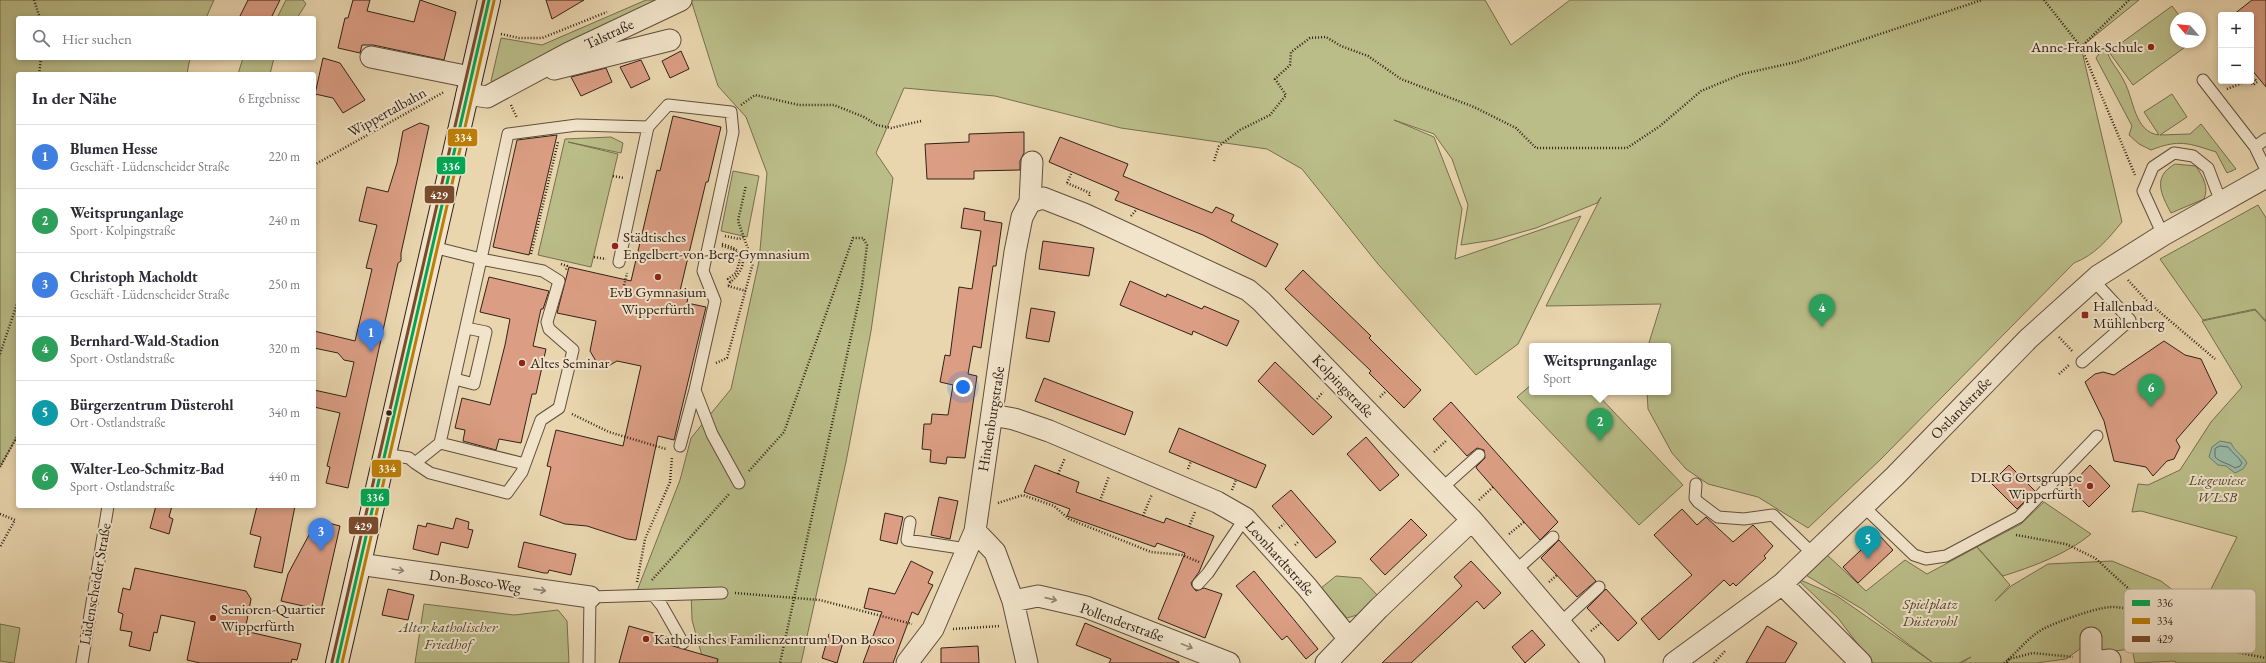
<!DOCTYPE html>
<html lang="de">
<meta charset="utf-8">
<style>
:root{--surface:#fff;--page:#f7f7f7;--text:#2b2b33;--muted:#7c7c81;--line:#e1e1e2;--accent:#2563eb}
body{margin:0;font-family:"EB Garamond",serif;background:var(--page);color:var(--text)}
.controls{position:absolute;right:12px;top:12px;display:grid;overflow:hidden;border-radius:4px;box-shadow:0 2px 6px #0003}
.controls button{width:36px;height:36px;display:grid;place-items:center;padding:0;border:0;border-bottom:1px solid var(--line);background:var(--surface);color:var(--text);font:20px sans-serif}
.compass{position:absolute;left:2170px;top:12px;width:36px;height:36px;border-radius:50%;background:var(--surface);box-shadow:0 2px 6px #0003;rotate:298deg}
.you{position:absolute;left:963px;top:387px;width:14px;height:14px;margin:-10px;border:3px solid #fff;border-radius:50%;background:#1a73e8;box-shadow:0 0 0 6px #1a73e833}
.badge{display:grid;place-items:center;width:26px;height:26px;border-radius:50%;background:var(--accent);color:#fff;font-size:13px;font-weight:700}
.pin{position:absolute;translate:-50% -33px;filter:drop-shadow(0 1px 2px #0008)}
.pin::after{content:'';position:absolute;top:21px;width:14px;height:12px;background:inherit;clip-path:polygon(0 0,100% 0,50% 100%)}
.popup{position:absolute;left:1529px;top:343px;width:142px;height:52px;box-sizing:border-box;display:grid;place-content:center;border-radius:4px;background:var(--surface);filter:drop-shadow(0 1px 3px #0005);font-size:13px;white-space:nowrap;color:var(--muted)}
.popup b{font-size:15px;color:var(--text)}
.popup::after{content:'';position:absolute;left:50%;top:100%;margin-left:-8px;border:8px solid transparent;border-top-color:var(--surface)}
.list{margin:0;padding:0;list-style:none}
h2{display:flex;justify-content:space-between;align-items:center;height:52px;margin:0;padding:0 16px;font-size:17px}
h2 small{font-size:13px;font-weight:400;color:var(--muted)}
.list li{display:grid;grid-template-columns:26px 1fr auto;gap:12px;align-items:center;box-sizing:border-box;height:64px;padding:0 16px;border-top:1px solid var(--line)}
.list b{display:block;font-size:15px;white-space:nowrap}
.list p{margin:0;font-size:13px;white-space:nowrap;color:var(--muted)}
.list em{font-size:13px;font-style:normal;color:var(--muted)}
.icon{flex:none;width:22px;height:22px;fill:none;stroke:currentColor;stroke-width:2;stroke-linecap:round;stroke-linejoin:round}
.map{position:relative;flex:none;width:2266px;height:663px;overflow:hidden}
.search{position:absolute;background:var(--surface);box-shadow:0 2px 6px #0003;left:16px;top:16px;width:300px;height:44px;display:flex;align-items:center;gap:10px;box-sizing:border-box;padding:0 14px;border-radius:4px;color:var(--muted);font-size:15px}
.panel{position:absolute;background:var(--surface);box-shadow:0 2px 6px #0003;left:16px;top:72px;width:300px;height:436px;border-radius:4px}
.map>svg:first-child{display:block}
</style>
<div class="map">
<svg width="2266" height="663" viewBox="0 0 2266 663">
<rect width="100%" height="100%" fill="#e9d6af"/>
<filter id="stains"><feTurbulence type="fractalNoise" baseFrequency=".005" numOctaves="4"/><feColorMatrix values="0 0 0 0 .2 0 0 0 0 .09 0 0 0 0 .02 0 0 0 .5 -.17"/></filter>
<radialGradient id="worn" r=".72"><stop offset=".6" stop-color="#630" stop-opacity="0"/><stop offset="1" stop-color="#630" stop-opacity=".3"/></radialGradient>
<path fill="#babd88" stroke="#766f50" d="M0,0H214L206,18H18V58H190L187,74H18V435L0,467Z
M286,0H303L306,4L297,18H277Z
M646,0H668L496,84L491,81L501,38L542,45Z
M691,0H1485L1511,45L1570,0H2139L2081,47L2122,222C2108,239 2095,255 2074,263L1881,459L1808,528L1758,497L1708,484L1686,469L1672,453L1648,409L1647,392H1668V346H1648L1661,304L1546,306L1601,197L1597,203L1536,228L1494,240L1461,245L1468,205L1452,159L1434,134L1394,120L1434,137L1462,209L1455,259L1581,216L1518,344L1476,375L1378,264L1302,169L1267,149L1121,128L995,96L904,88L876,153L893,178L871,331L846,462L801,663H704L692,620L691,590L637,591L680,480L691,438L731,389L759,261L767,173L746,117L718,86Z
M2172,6L2181,18H2176V42H2192L2133,85L2109,52Z
M2105,45C2110,64 2116,65 2124,81C2134,99 2134,132 2159,135L2144,112L2172,94L2187,117L2160,135L2190,134L2201,124L2236,169L2227,173L2216,152C2188,143 2179,139 2151,150L2139,144L2129,135L2132,126L2096,58Z
M243,58H274L270,74H238Z
M611,137L623,143L621,153L568,142L618,154L591,267L538,255L565,139Z
M2175,164L2196,166C2203,177 2209,187 2204,199L2171,213C2161,194 2152,177 2175,164Z
M733,171L759,176L747,237L721,231Z
M2258,205L2266,218V321L2255,309L2203,320L2160,259Z
M2255,310L2266,322V663H2176L2175,661L2135,663L2132,649L2105,652L2088,643L2066,659L2036,663H1961L1971,657L1959,663H1872L1838,618L1796,578L1837,596L1932,662L1862,609L1804,574L1826,554L1866,591L1905,560L1927,574L1977,547L2010,585L1995,601L2011,586L2048,564L2112,561L2161,581L2200,611L2237,537L2141,511L2132,512L2138,484L2148,485L2180,470L2211,422L2242,387L2202,321Z
M1532,384V392H1595L1683,485L1639,525L1517,397Z
M2044,502L2091,534C2067,554 2032,567 2003,576L1977,547L2021,524Z
M1336,576L1361,578L1379,597L1357,615L1347,618L1321,588Z
M424,604L514,615L558,610L567,621L569,663H415Z
M0,624L20,628L14,663L0,661Z"/>
<path fill="#99baa6" stroke="#707d6d" d="M2220,441L2231,443C2235,452 2242,454 2247,463L2243,469L2235,473L2226,466L2218,465L2209,457L2212,447Z"/>
<g fill="none" stroke-linecap="round" stroke-linejoin="round">
<path stroke="#666e5e" stroke-width="1" d="M2220,446L2228,447C2232,453 2239,457 2242,463L2240,466L2235,468C2228,463 2221,463 2215,457V449Z"/>
</g>
<path fill="#db9e84" stroke="#322117" d="M248,0H280L271,18H239Z
M353,0H370L367,11L414,22L420,0L456,12L444,60L373,45H362L360,53L338,48L345,18H348Z
M546,0H584L552,19Z
M2252,0H2266V87L2251,69V15H2233Z
M681,51L689,69L670,78L662,61Z
M323,58L340,63L365,100L343,113L333,98L315,94Z
M641,60L650,79L631,88L620,67Z
M606,68L612,82L581,96L571,77Z
M673,116L721,127L708,182H706L679,295L688,296L687,303L706,307L674,440L658,436L636,540L627,539L587,526L565,524L540,515L551,467L547,466L556,430L623,446L641,366L617,361L610,365L597,363L590,351L596,321L557,313L569,267L631,281L657,170L660,171Z
M420,123L429,126L401,253V261L398,263L348,488L326,483L330,467L327,466L340,413L314,407V390L346,397L354,362L344,360L338,353L314,348V331L355,341L372,269L366,268L377,225L359,221L367,187L388,192L397,163L403,131Z
M1024,132V153L1020,161V170L974,171V179H927L925,144L969,142V134Z
M557,135L529,255L493,247L517,140Z
M1060,137L1128,164L1123,176L1212,213L1216,207L1234,215L1231,221L1278,244L1266,267L1203,235L1115,200L1119,192L1049,162Z
M964,208L985,212L984,220L1002,223L996,266H993L981,348L973,346L968,374L977,376L965,458L947,457L946,464L930,462L931,450L922,449L924,424H931L932,414L948,415L953,385L940,382L945,355L950,356L959,287L972,289L981,231L961,228Z
M1043,241L1094,248L1089,276L1039,269Z
M1303,270L1371,336L1369,338L1421,390L1404,408L1369,373L1371,371L1285,289Z
M489,277L549,291L543,309H541L533,346L546,349L536,394H532L521,443L499,439L496,450L463,441L465,430L455,428L462,398L490,405L505,345L510,319L480,312Z
M1130,281L1166,297L1167,294L1202,309L1204,306L1239,321L1227,346L1193,331L1192,335L1120,305Z
M1031,308L1055,312L1049,342L1026,338Z
M2164,341L2185,355L2201,359L2217,393L2176,440L2180,447L2174,459L2167,461L2153,476L2146,467L2114,461L2104,421L2085,382L2095,374L2103,372L2114,375Z
M1275,362L1332,417L1313,435L1258,381Z
M1044,378L1133,412L1125,435L1035,401Z
M1451,402L1558,522L1540,540L1477,469L1476,467L1485,458L1484,450L1477,448L1467,456L1433,419Z
M1179,428L1266,465L1256,488L1169,452Z
M1366,437L1399,475L1380,491L1347,454Z
M1035,465L1079,482L1076,492L1164,523L1166,518L1214,536L1199,572L1191,583L1192,586L1196,591L1204,588L1222,594L1205,638L1158,619L1185,553L1157,543L1155,547L1067,516L1070,509L1024,492Z
M2009,465L2035,491L2017,509L1991,483Z
M2090,465L2110,486L2089,507L2069,487Z
M1291,490L1336,542L1316,558L1272,506Z
M939,497L958,501L950,539L931,535Z
M156,506H172L169,517L173,519L169,534L150,528Z
M257,506H295L282,573L254,567L261,537L250,534Z
M1682,509L1697,525L1706,517L1733,542L1753,525L1773,546L1764,556L1766,558L1736,586L1733,583L1730,586L1724,580L1659,640L1641,619L1692,575L1654,535Z
M885,513L903,517L897,544L880,540Z
M456,518L469,522L468,529L473,530L468,548L441,542L438,555L413,549L418,525L426,527L427,523L453,529Z
M1411,519L1427,535L1385,575L1370,559Z
M317,520L340,526L321,610L281,601L288,574Z
M1878,534L1893,550L1858,583L1843,567Z
M1559,540L1596,581L1577,597L1541,558Z
M524,542L576,554L571,575L549,570L548,573H544L518,567Z
M911,561L933,572L928,583L933,585L918,615L912,612L893,663H863L882,612L864,608L869,588L895,594Z
M1471,561L1501,593L1484,609L1477,601L1411,663H1382L1462,586L1454,577Z
M135,568L246,591L251,599L245,631L301,644L297,660L292,659L291,663H200L187,660L195,622L161,615L157,633L154,632L150,651L129,646L132,632L120,630L123,614L118,612L123,588L130,590Z
M1254,571L1318,649L1306,659L1287,636L1282,640L1236,586Z
M388,589L414,595L408,620L382,615Z
M1606,589L1637,623L1618,641L1587,608Z
M1085,623L1179,662V663H1109L1111,659L1076,645Z
M629,626L671,638L666,644L718,659L717,663H619Z
M1767,626L1797,643L1785,663H1746Z
M1532,630L1545,645L1525,663L1512,647Z
M829,634L844,639L837,663L822,658Z
M978,646L979,663H941V648Z"/>
<g fill="none" stroke-linecap="round" stroke-linejoin="round">
<defs>
<path id="lane" d="M2203,80L2255,147L2266,139
M2255,147L2266,170
M2163,235L2143,191L2153,167L2174,153L2193,156L2208,168L2221,202
M433,247L481,259L508,134L577,125L648,127L668,105L731,112L733,132L703,271L715,301L695,390L680,446
M619,262L648,127
M2082,362L2130,320L2093,280
M455,379L474,384L486,332L466,328
M695,390L712,434L739,483
M440,443L525,464
M385,454L409,458L415,463L440,443L481,259L543,271L559,281L547,322L549,329L573,350L559,408L541,420L522,472L507,493L430,473L415,463
M1696,484L1695,498L1698,502L1718,517L1744,519L1773,515L1813,554
M1442,488L1479,455
M1863,506L1914,555L1926,559L1946,556L2019,517L2097,436
M910,522L907,540L967,549
M1515,571L1553,537
M1198,584L1208,573L1245,518
M654,596L662,606L683,643
M1560,623L1599,587
M82,663L108,506
M589,663L590,597L722,593"/>
<path id="street" d="M371,57L470,77
M554,69L670,40
M467,94L487,97L569,53L681,0
M1030,202L1043,198L1084,214L1248,290L1261,301L1472,520L1594,663
M992,415L1014,419L1049,431L1217,502L1245,518L1307,587L1349,639L1379,608L1472,520
M975,531L995,552L1013,601L1027,663
M359,564L590,597
M1782,584L1861,663
M1013,601L1038,596L1086,607L1229,663
M2091,638V663
M2091,662L2110,660
M907,663L933,629L975,531L1015,252L1022,217L1030,202L1032,162
M1326,663L1349,639
M1674,663L1782,584L1895,476L2028,339L2098,276L2163,235L2266,177"/>
<path id="secondary" d="M337,663L489,0"/>
</defs>
<use href="#lane" stroke="#604e3d" stroke-width="13"/>
<use href="#street" stroke="#604e3d" stroke-width="23"/>
<use href="#secondary" stroke="#322117" stroke-width="24"/>
<path stroke="#322117" stroke-width="2.5" stroke-dasharray="1 2" stroke-linecap="butt" d="M34,0L40,18
M2044,0L2081,47L2135,175
M501,34L519,38H542L607,12
M2081,47L2129,0
M2251,72L2252,71
M39,74L41,58
M2250,81L2253,85L2257,82L2254,78L2251,79
M2227,89L2247,81
M511,105L517,118
M741,105L755,95L799,105H834L864,117L877,125L891,128L921,121
M1214,161L1219,146L1240,130L1270,115L1286,95L1275,79L1290,65L1291,52L1310,38L1326,37L1341,46L1368,56L1401,79L1474,107L1516,128L1536,148H1627L1660,126L1701,91L1742,74L1796,62L1982,0
M314,165L444,92
M613,176L624,178
M1067,183L1090,193L1089,197
M1067,183L1072,172
M1131,216L1137,209
M725,236L739,239L744,237
M722,244C738,248 750,257 738,274C735,279 730,281 728,287
M722,246L735,250L740,260L736,273L728,279L730,282
M531,254L558,142
M594,257L606,259
M561,264L567,266L566,270
M2128,280L2148,302L2215,359
M728,286L746,291
M622,294L627,273
M2059,337L2073,352
M0,354L18,301
M716,363L727,358L753,263L738,221L746,185
M2059,374L2069,365
M1380,397L1385,392
M1317,399L1323,392
M572,414L609,432L666,449
M1434,452L1447,440
M0,467L18,435
M1188,469L1191,461
M749,471L784,432L853,238H863L867,245L862,286L780,663
M1058,474L1065,458
M1232,490L1236,480
M1479,500L1493,487
M1100,501L1109,476
M998,503L1023,495L1054,506L1069,519L1151,552L1182,555L1199,562
M0,514L15,520L0,547
M1143,516L1152,494
M1189,527L1195,512
M1279,528L1284,524
M1509,534L1524,522
M2016,535L2066,544L2095,558L2178,634L2186,633L2221,649L2266,658
M1295,545L1299,541
M652,580L730,493
M637,582L645,539L670,482L672,457
M1549,582L1557,575
M735,593L820,600L912,624
M953,629L1000,626
M1591,631L1601,623
M1714,663L1726,650
M2004,663C2017,653 2027,638 2043,629C2059,621 2092,609 2110,607C2125,606 2149,615 2163,620
M2007,663L2009,659L2033,653L2073,657"/>
<use href="#lane" stroke="#f1e4cb" stroke-width="11"/>
<use href="#street" stroke="#f1e4cb" stroke-width="21"/>
<use href="#secondary" stroke="#f1e4cb" stroke-width="22"/>
<defs>
<path id="bus-1" d="M337,663L489,0"/>
<path id="bus-2" d="M342,663L494,1"/>
<path id="bus-3" d="M332,662L484,0"/>
</defs>
<use href="#bus-1" stroke="#f1e4cb" stroke-width="6"/>
<use href="#bus-2" stroke="#f1e4cb" stroke-width="6"/>
<use href="#bus-3" stroke="#f1e4cb" stroke-width="6"/>
<use href="#bus-1" stroke="#00a651" stroke-width="3"/>
<use href="#bus-2" stroke="#bc7e07" stroke-width="3"/>
<use href="#bus-3" stroke="#7a4b2a" stroke-width="3"/>
</g>
<defs><path id="oneway-shaft" d="M-6 0H5M1.5-3L5.5 0L1.5 3" fill="none" stroke-width="1.6" stroke-linecap="round" stroke-linejoin="round"/></defs>
<g stroke="#928271">
<use href="#oneway-shaft" transform="translate(398 570) rotate(9)"/>
<use href="#oneway-shaft" transform="translate(540 590) rotate(8)"/>
<use href="#oneway-shaft" transform="translate(1051 599) rotate(13)"/>
<use href="#oneway-shaft" transform="translate(1187 646) rotate(22)"/>
</g>
<g fill="#8f2418" stroke="#f1e4cb" stroke-width="1.5">
<circle cx="2151" cy="47" r="4"/>
<circle cx="615" cy="246" r="4"/>
<circle cx="658" cy="277" r="4"/>
<rect x="2081" y="311" width="8" height="8" rx="2"/>
<circle cx="522" cy="363" r="4"/>
<circle cx="2090" cy="486" r="4"/>
<circle cx="213" cy="618" r="4"/>
<circle cx="646" cy="639" r="4"/>
</g>
<circle fill="#322117" stroke="#f1e4cb" stroke-width="1.5" cx="389" cy="413" r="3.5"/>
<g text-anchor="middle" stroke-width="4" stroke-linejoin="round" paint-order="stroke">
<g font-size="15" fill="#322117" stroke="#f1e4cb">
<text transform="translate(609 34) rotate(-25)" y="5">Talstraße</text>
<text transform="translate(387 112) rotate(-29)" y="5">Wippertalbahn</text>
<text transform="translate(1343 386) rotate(46)" y="5">Kolpingstraße</text>
<text transform="translate(1961 408) rotate(-46)" y="5">Ostlandstraße</text>
<text transform="translate(991 419) rotate(-81)" y="5">Hindenburgstraße</text>
<text transform="translate(1280 558) rotate(48)" y="5">Leonhardtstraße</text>
<text transform="translate(475 581) rotate(8)" y="5">Don-Bosco-Weg</text>
<text transform="translate(95 584) rotate(-80)" y="5">Lüdenscheider Straße</text>
<text transform="translate(1122 622) rotate(20)" y="5">Pollenderstraße</text>
</g>
<g font-size="15" fill="#322117" stroke="#f1e4cb" text-anchor="start">
<text x="2143" y="52" text-anchor="end">Anne-Frank-Schule</text>
<text x="623" y="242">Städtisches<tspan x="623" dy="17">Engelbert-von-Berg-Gymnasium</tspan></text>
<text x="658" y="297" text-anchor="middle">EvB Gymnasium<tspan x="658" dy="17">Wipperfürth</tspan></text>
<text x="2093" y="311">Hallenbad<tspan x="2093" dy="17">Mühlenberg</tspan></text>
<text x="530" y="368">Altes Seminar</text>
<text x="2082" y="482" text-anchor="end">DLRG Ortsgruppe<tspan x="2082" dy="17">Wipperfürth</tspan></text>
<text x="221" y="614">Senioren-Quartier<tspan x="221" dy="17">Wipperfürth</tspan></text>
<text x="654" y="644">Katholisches Familienzentrum Don Bosco</text>
</g>
<g font-size="15" font-style="italic" fill="#544833" stroke="#f1e4cb">
<text x="2217" y="485">Liegewiese<tspan x="2217" dy="17">WLSB</tspan></text>
<text x="1930" y="609">Spielplatz<tspan x="1930" dy="17">Düsterohl</tspan></text>
<text x="448" y="632">Alter katholischer<tspan x="448" dy="17">Friedhof</tspan></text>
</g>
</g>
<rect x="2124" y="589" width="132" height="64" rx="6" fill="#f1e4cb" stroke="#b8aa95" stroke-width="1"/>
<rect x="2132" y="600" width="18" height="6" fill="#00a651"/>
<rect x="2132" y="618" width="18" height="6" fill="#bc7e07"/>
<rect x="2132" y="636" width="18" height="6" fill="#7a4b2a"/>
<g font-size="11" fill="#322117">
<text x="2157" y="607">336</text>
<text x="2157" y="625">334</text>
<text x="2157" y="643">429</text>
</g>
<g stroke="#f1e4cb" stroke-width="1.5">
<rect x="447" y="128" width="31" height="19" rx="4" fill="#bc7e07"/>
<rect x="436" y="156" width="30" height="19" rx="4" fill="#00a651"/>
<rect x="424" y="185" width="31" height="19" rx="4" fill="#7a4b2a"/>
<rect x="371" y="459" width="31" height="19" rx="4" fill="#bc7e07"/>
<rect x="360" y="488" width="30" height="19" rx="4" fill="#00a651"/>
<rect x="348" y="516" width="31" height="19" rx="4" fill="#7a4b2a"/>
</g>
<g font-size="11" text-anchor="middle" font-weight="bold" fill="#fff">
<text x="463" y="141">334</text>
<text x="451" y="170">336</text>
<text x="439" y="199">429</text>
<text x="387" y="472">334</text>
<text x="375" y="501">336</text>
<text x="363" y="530">429</text>
</g>
<rect width="100%" height="100%" filter="url(#stains)"/>
<rect width="100%" height="100%" fill="url(#worn)"/>
</svg>
<div class="controls">
<button>+</button>
<button>−</button>
</div>
<svg class="compass" viewBox="-18 -18 36 36"><path d="M0-13l5 13h-10z" fill="#e53935"/><path d="M0 13l5-13h-10z" fill="#7c7c81"/></svg>
<div class="you"></div>
<div class="pin badge" style="left:371px;top:352px;background:#3f7fe0">1</div>
<div class="pin badge" style="left:1600px;top:441px;background:#2e9e5b">2</div>
<div class="popup"><b>Weitsprunganlage</b>Sport</div>
<div class="pin badge" style="left:321px;top:551px;background:#3f7fe0">3</div>
<div class="pin badge" style="left:1822px;top:327px;background:#2e9e5b">4</div>
<div class="pin badge" style="left:1868px;top:559px;background:#0f9aa8">5</div>
<div class="pin badge" style="left:2151px;top:407px;background:#2e9e5b">6</div>
<div class="search"><svg class="icon" aria-label="search" viewBox="0 0 24 24"><circle cx="10" cy="10" r="6"/><path d="M15 15l6 6"/></svg>Hier suchen</div>
<section class="panel">
<h2>In der Nähe<small>6 Ergebnisse</small></h2>
<ul class="list">
<li><span class="badge" style="background:#3f7fe0">1</span><div><b>Blumen Hesse</b><p>Geschäft · Lüdenscheider Straße</p></div><em>220 m</em></li>
<li><span class="badge" style="background:#2e9e5b">2</span><div><b>Weitsprunganlage</b><p>Sport · Kolpingstraße</p></div><em>240 m</em></li>
<li><span class="badge" style="background:#3f7fe0">3</span><div><b>Christoph Macholdt</b><p>Geschäft · Lüdenscheider Straße</p></div><em>250 m</em></li>
<li><span class="badge" style="background:#2e9e5b">4</span><div><b>Bernhard-Wald-Stadion</b><p>Sport · Ostlandstraße</p></div><em>320 m</em></li>
<li><span class="badge" style="background:#0f9aa8">5</span><div><b>Bürgerzentrum Düsterohl</b><p>Ort · Ostlandstraße</p></div><em>340 m</em></li>
<li><span class="badge" style="background:#2e9e5b">6</span><div><b>Walter-Leo-Schmitz-Bad</b><p>Sport · Ostlandstraße</p></div><em>440 m</em></li>
</ul>
</section>
</div>
